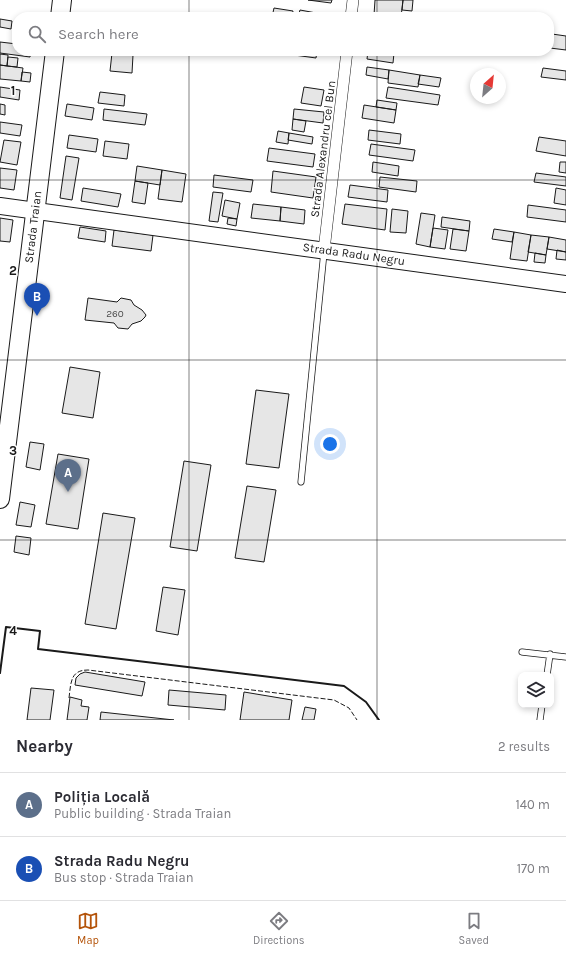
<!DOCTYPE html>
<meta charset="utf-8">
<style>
:root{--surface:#fff;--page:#f2f2f3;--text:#2b2b33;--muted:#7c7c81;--line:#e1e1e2;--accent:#b45309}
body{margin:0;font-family:Karla,sans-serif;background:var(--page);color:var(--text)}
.controls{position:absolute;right:12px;bottom:12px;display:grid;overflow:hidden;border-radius:8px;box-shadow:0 2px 6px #0003}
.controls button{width:36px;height:36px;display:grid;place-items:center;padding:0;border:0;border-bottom:1px solid var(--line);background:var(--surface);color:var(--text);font:20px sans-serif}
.compass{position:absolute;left:470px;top:68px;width:36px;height:36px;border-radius:50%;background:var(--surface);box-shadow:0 2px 6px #0003;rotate:27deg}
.you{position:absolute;left:330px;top:444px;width:14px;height:14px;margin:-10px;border:3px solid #fff;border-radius:50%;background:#1a73e8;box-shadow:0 0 0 6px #1a73e833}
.badge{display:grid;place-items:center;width:26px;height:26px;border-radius:50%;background:var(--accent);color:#fff;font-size:13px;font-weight:700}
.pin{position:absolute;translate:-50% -33px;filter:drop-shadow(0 1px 2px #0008)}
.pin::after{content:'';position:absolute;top:21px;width:14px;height:12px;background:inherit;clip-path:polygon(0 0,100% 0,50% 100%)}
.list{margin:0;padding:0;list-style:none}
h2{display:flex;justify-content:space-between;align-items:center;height:52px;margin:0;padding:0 16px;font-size:17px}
h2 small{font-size:13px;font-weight:400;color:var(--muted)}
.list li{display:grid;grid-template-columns:26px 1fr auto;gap:12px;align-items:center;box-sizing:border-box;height:64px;padding:0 16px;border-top:1px solid var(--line)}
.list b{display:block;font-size:15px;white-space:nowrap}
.list p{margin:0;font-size:13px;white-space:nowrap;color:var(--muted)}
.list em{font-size:13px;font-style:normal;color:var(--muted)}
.icon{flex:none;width:22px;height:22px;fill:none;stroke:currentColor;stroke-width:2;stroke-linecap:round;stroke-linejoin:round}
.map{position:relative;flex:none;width:566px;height:720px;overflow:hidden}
.search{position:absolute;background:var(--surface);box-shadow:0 2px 6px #0003;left:12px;right:12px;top:12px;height:44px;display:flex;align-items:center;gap:10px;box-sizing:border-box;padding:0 14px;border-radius:16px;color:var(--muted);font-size:15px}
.sheet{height:180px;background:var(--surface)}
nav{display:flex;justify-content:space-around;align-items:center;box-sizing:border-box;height:56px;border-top:1px solid var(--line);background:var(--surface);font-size:11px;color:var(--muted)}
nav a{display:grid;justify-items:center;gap:2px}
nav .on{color:var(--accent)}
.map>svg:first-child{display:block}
</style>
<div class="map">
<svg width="566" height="720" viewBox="0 0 566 720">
<rect width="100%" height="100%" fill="#fff"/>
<path fill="#e6e6e6" stroke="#1a1a1a" d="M308,0H332L331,3Z
M375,0H403L401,17L374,15Z
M403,0H413L412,11L402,10Z
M274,8L293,11L292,17H272Z
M300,10L327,15L326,17H298Z
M0,19L12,21L11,29L0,27Z
M552,34L566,36V50L550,48Z
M0,42L17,44V51H31L30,57L0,53Z
M295,51H317L316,58L294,55Z
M368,51L394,53L393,63L367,59Z
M112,53L133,55L132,73L110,71Z
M0,54L8,55L7,66L0,65Z
M8,57L18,58L17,67L7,66Z
M0,65L23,68L21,81L0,79Z
M367,67L389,70L388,79L366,75Z
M543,68L566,71V80L541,77Z
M389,70L420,75L418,87L388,83Z
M22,72L31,73L30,82L21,81Z
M420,75L441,78L439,87L418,84Z
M0,87L20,90L19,100L0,97Z
M304,87L324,90L321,106L301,103Z
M388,87L440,95L438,105L386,98Z
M100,92L125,95L124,106L98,103Z
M377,100L397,103L396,110L376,107Z
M0,104L5,105V115L0,114Z
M67,104L94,108L92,120L65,116Z
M364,105L396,110L394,123L362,118Z
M104,109L147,114L145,125L103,120Z
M294,109L324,112L323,123L293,119Z
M293,119L306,121L304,132L292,130Z
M0,122L22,125L20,136L0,133Z
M369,130L401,134L400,144L368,140Z
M278,131L289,133L288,144L276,142Z
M289,133L313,137L312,144L288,140Z
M69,135L98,139L96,152L67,148Z
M539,137L566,141V156L536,151Z
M4,140L21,142L17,165L0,162Z
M105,141L129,144L127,159L103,156Z
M371,144L415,150L413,161L369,155Z
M269,148L315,154L313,167L267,161Z
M66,156L79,158L72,200L60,198Z
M373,162L399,166L398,176L372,172Z
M560,162H566V173L559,172Z
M137,166L162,170L160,185L135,181Z
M0,168L17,170L14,190L0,188Z
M162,170L186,174L182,202L158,199Z
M273,171L316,177L313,198L271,192Z
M536,173L566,177V186L534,182Z
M214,175L253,180L251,192L213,187Z
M380,177L417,181L416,192L379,187Z
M135,181L148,183L145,204L132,202Z
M350,185L388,190L387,202L348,197Z
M83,188L121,194L118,207L81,201Z
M556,188L566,190V205L554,203Z
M213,192L223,193L218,222L209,221Z
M225,200L240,203L237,219L222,216Z
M253,204L281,207L280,221L251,218Z
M345,204L387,209L385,230L342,224Z
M528,205L566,210V222L527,217Z
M281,207L305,210L304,224L280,221Z
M392,209L408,211L406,233L390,232Z
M421,213L435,215L430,247L416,244Z
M442,217L470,221L469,231L441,227Z
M0,218L13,220L10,242L0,241Z
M228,218L237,219L236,226L227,224Z
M80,227L106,231L105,242L78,238Z
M433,228L448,230L445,249L430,247Z
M453,229L469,231L466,251L450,249Z
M494,229L514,232L512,242L492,239Z
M114,230L153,235L151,251L112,246Z
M514,232L531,235L527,261L510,259Z
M531,235L549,237L546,255L528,252Z
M549,237L566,240V252L547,249Z
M557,250L566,252V260L556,259Z
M535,253L546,255L545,263L534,262Z
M88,298L117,302L121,298L131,300L134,305L142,310L146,315L145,317L141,321L132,324L128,329L118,328L114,323L85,320Z
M70,367L100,372L93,418L62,413Z
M256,390L289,394L279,468L246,464Z
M30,442L44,444L40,470L26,467Z
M58,454L89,459L78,529L46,524Z
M184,461L211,465L197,551L170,547Z
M247,486L276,490L264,562L235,558Z
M20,502L35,505L31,527L16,525Z
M103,513L135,518L116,629L85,624Z
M16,536L31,538L29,555L14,552Z
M163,587L185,590L178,635L156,631Z
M85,672L145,682L142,696L75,685L76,678L80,674Z
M31,688L54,690L50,720H27Z
M169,690L226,695L225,710L168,705Z
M244,692L292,700L289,720H240Z
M70,697L82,700L81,706L89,707L87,720H67Z
M305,707L316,709L314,720H302Z
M101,712L174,720H100Z"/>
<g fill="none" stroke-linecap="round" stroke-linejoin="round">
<defs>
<path id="lane" d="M301,482L324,252
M522,652L566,657
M547,675L550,654
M540,720L542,705"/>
<path id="street" d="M351,17L353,0
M324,250L347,51"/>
<path id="secondary" d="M0,206L566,284"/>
<path id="primary" d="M60,17L62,0
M0,499L55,51"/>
</defs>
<use href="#lane" stroke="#1a1a1a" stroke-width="7"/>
<use href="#street" stroke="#1a1a1a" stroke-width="12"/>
<use href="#secondary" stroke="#1a1a1a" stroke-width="18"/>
<use href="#primary" stroke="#1a1a1a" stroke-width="20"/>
<use href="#lane" stroke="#fff" stroke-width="5.5"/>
<use href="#street" stroke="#fff" stroke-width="11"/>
<use href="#secondary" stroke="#fff" stroke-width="16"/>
<use href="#primary" stroke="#fff" stroke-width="18"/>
<path stroke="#1a1a1a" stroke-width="1" stroke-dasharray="5 2" stroke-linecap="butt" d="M69,698C71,683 70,670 88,670L334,700L349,708L357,720"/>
<path stroke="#1a1a1a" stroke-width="2" d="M0,673L6,627L40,631L38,649L344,686L366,702L379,720"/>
</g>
<path fill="none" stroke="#1a1a1a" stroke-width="1" stroke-opacity="0.55" d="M189,0V17M377,0V17M189,51V720M377,51V720M0,180H566M0,360H566M0,540H566"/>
<g text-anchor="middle" stroke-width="3" stroke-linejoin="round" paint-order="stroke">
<g font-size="10" fill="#4d4d4d">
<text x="115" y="317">260</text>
</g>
<g font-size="12" fill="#1a1a1a" stroke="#fff">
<text transform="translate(323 149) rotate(-83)" y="4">Strada Alexandru cel Bun</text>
<text transform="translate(33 227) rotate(-83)" y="4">Strada Traian</text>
<text transform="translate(354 254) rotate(8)" y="4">Strada Radu Negru</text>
</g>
</g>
<g font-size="13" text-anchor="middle" font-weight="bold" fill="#1a1a1a" stroke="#fff" stroke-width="3" stroke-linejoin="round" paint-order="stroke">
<text x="13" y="95">1</text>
<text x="13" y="275">2</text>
<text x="13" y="455">3</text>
<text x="13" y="635">4</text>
</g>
</svg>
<div class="controls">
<button><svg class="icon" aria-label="layers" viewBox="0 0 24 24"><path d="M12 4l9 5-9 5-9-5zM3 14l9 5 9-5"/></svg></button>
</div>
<svg class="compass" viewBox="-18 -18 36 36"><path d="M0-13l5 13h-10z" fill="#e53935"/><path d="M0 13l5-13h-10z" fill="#7c7c81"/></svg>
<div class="you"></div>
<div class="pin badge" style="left:68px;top:492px;background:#5c6f8a">A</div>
<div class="pin badge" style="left:37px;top:316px;background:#1a4fb4">B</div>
<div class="search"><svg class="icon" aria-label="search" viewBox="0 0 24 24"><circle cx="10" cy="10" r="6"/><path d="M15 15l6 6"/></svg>Search here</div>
</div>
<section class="sheet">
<h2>Nearby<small>2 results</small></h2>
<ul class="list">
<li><span class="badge" style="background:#5c6f8a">A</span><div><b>Poliția Locală</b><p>Public building · Strada Traian</p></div><em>140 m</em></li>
<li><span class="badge" style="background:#1a4fb4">B</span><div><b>Strada Radu Negru</b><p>Bus stop · Strada Traian</p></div><em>170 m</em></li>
</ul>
</section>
<nav>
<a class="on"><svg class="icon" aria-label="map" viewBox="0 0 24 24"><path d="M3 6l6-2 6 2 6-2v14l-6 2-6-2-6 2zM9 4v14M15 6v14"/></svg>Map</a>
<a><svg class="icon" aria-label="directions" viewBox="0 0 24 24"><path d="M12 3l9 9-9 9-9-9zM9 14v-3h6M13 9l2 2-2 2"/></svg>Directions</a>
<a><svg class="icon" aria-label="saved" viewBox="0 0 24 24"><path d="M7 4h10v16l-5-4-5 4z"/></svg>Saved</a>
</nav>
